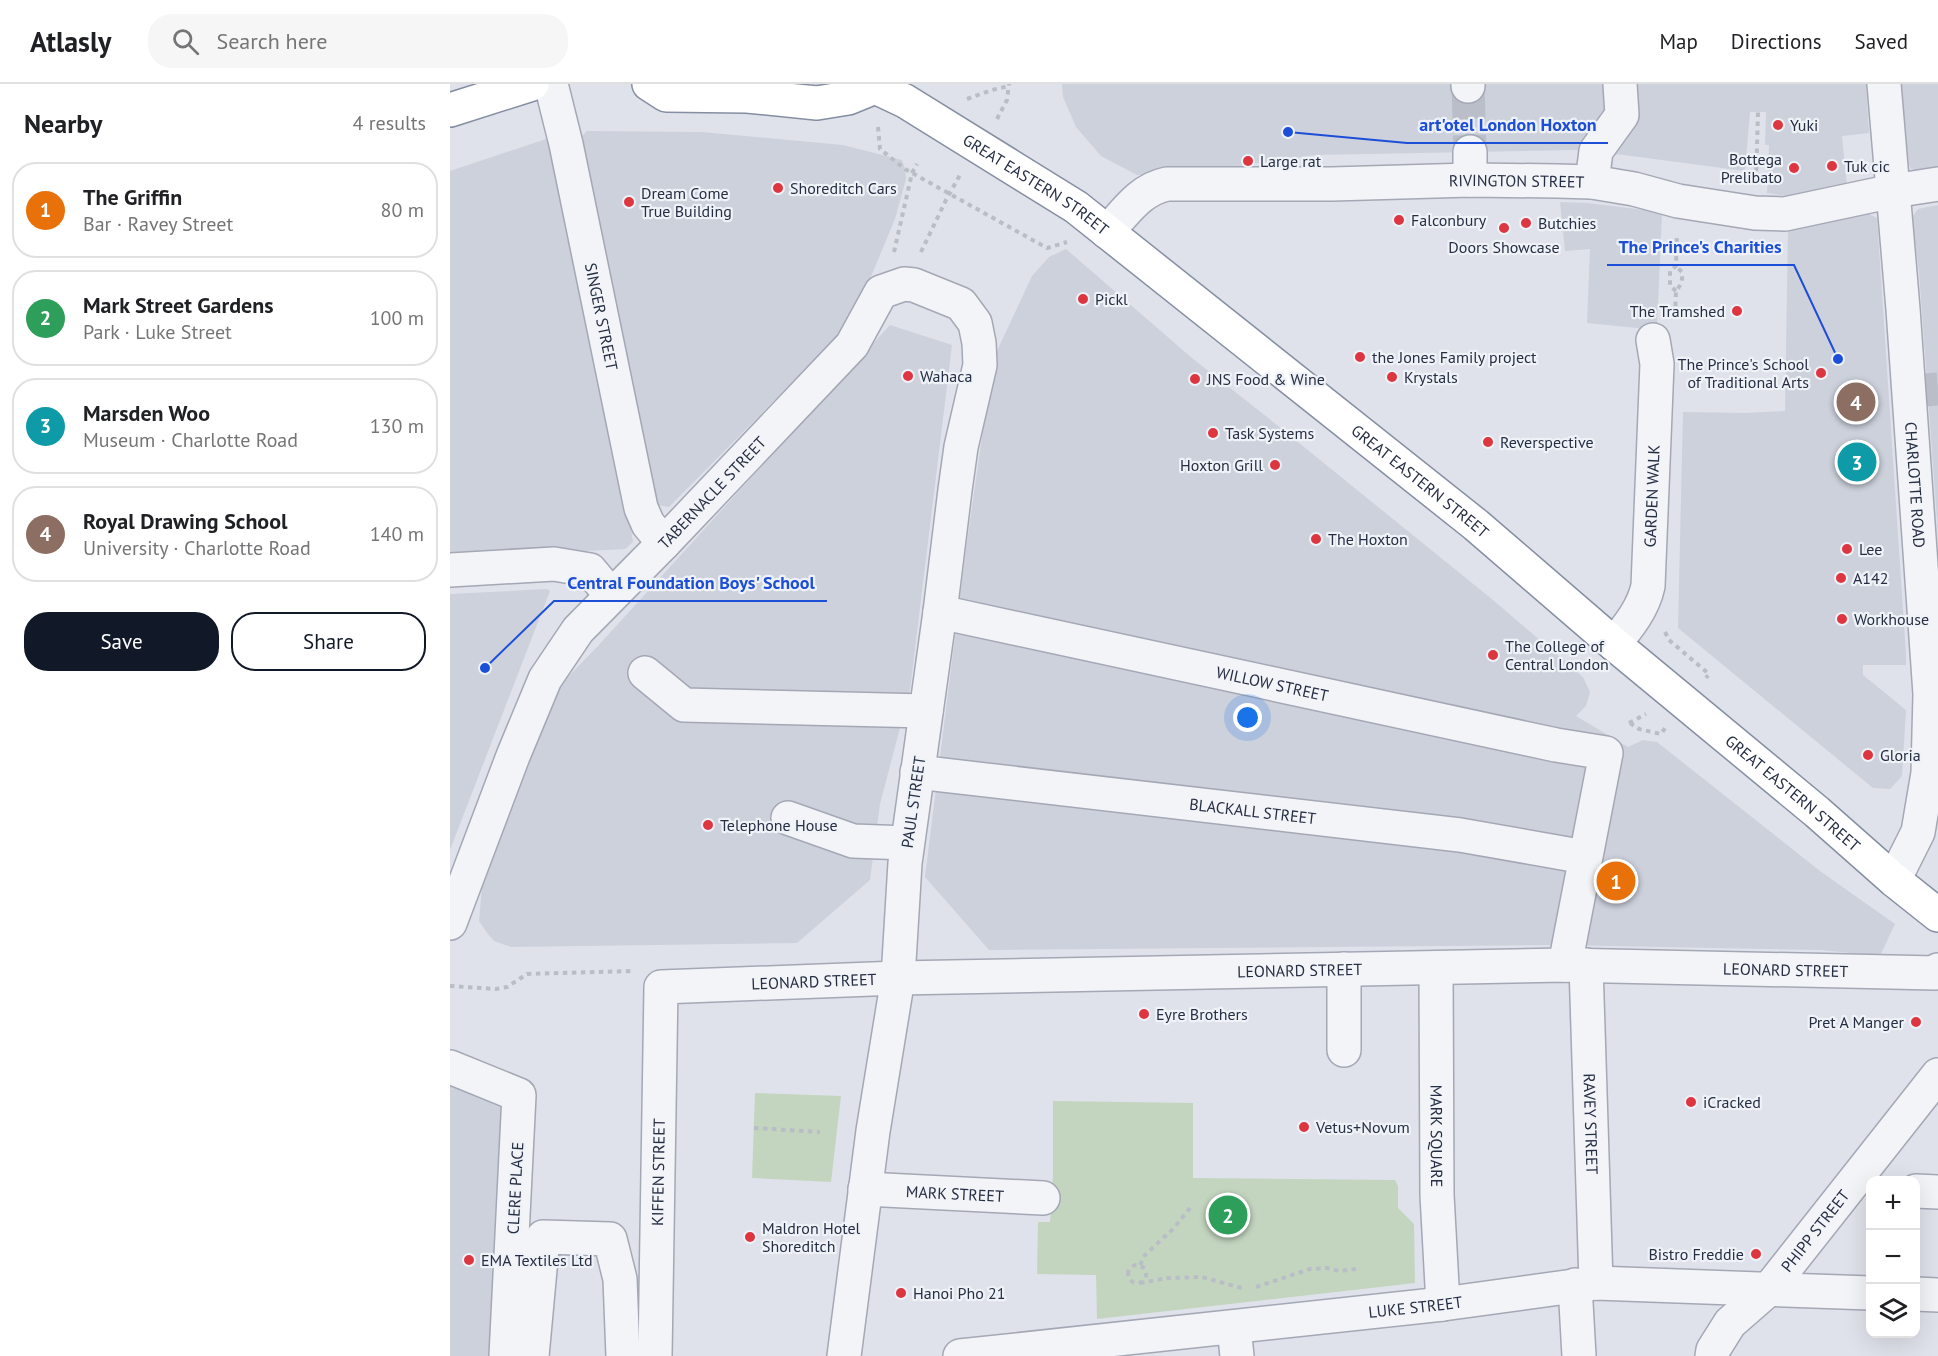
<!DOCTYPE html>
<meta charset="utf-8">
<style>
:root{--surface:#fff;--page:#f6f6f6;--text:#202124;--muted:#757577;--line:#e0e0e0;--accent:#111827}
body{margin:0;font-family:"PT Sans",sans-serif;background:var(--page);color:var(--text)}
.controls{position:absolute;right:18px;bottom:18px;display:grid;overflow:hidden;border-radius:12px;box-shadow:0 6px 24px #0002}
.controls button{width:54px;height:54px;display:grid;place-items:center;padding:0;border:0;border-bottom:2px solid var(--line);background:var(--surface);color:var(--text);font:30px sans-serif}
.you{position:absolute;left:798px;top:634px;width:21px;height:21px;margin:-15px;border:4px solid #fff;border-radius:50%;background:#1a73e8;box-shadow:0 0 0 9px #1a73e833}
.badge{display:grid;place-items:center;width:39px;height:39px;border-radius:50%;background:var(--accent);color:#fff;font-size:20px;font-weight:700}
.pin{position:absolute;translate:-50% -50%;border:3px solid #fff;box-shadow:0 2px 6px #0006}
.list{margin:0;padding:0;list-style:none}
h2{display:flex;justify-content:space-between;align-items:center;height:78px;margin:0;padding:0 24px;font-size:26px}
h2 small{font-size:20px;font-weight:400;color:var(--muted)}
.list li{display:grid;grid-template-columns:39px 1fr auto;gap:18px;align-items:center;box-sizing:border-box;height:96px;margin:0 12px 12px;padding:0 12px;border:2px solid var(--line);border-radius:24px}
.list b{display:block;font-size:22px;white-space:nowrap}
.list p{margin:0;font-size:20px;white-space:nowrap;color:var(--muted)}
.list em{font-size:20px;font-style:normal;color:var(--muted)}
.actions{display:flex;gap:12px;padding:18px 24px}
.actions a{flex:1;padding:14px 0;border:2px solid var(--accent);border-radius:24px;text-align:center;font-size:21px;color:var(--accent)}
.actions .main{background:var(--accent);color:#fff}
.icon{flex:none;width:33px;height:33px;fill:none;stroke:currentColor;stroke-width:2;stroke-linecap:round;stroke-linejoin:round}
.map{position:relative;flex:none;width:1488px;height:1272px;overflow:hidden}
header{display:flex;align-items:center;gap:36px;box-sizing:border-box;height:84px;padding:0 30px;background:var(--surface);border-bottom:2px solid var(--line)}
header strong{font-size:28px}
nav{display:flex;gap:33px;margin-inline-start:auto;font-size:21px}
.search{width:420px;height:54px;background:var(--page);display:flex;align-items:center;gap:15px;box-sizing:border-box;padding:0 21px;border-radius:24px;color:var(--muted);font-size:22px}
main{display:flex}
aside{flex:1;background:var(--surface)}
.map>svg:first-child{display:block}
</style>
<header>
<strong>Atlasly</strong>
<div class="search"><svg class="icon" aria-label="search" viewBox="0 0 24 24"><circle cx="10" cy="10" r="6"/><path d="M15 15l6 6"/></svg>Search here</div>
<nav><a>Map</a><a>Directions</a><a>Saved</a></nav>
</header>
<main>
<aside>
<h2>Nearby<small>4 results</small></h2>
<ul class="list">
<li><span class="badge" style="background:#e8710a">1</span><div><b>The Griffin</b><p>Bar · Ravey Street</p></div><em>80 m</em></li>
<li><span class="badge" style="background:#2e9e5b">2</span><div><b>Mark Street Gardens</b><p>Park · Luke Street</p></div><em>100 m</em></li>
<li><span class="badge" style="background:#0f9aa8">3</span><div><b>Marsden Woo</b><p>Museum · Charlotte Road</p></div><em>130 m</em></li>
<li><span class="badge" style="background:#8d6e63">4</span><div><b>Royal Drawing School</b><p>University · Charlotte Road</p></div><em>140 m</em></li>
</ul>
<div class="actions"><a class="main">Save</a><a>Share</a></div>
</aside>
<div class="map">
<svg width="1488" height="1272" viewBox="0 0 1488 1272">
<rect width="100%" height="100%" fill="#dfe2ea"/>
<path fill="#cdd1dc" d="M612,0H1416L1419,49L1392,52L1397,103L1336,112L1317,109L1319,61H1315L1316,28H1300L1295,87L1174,71L1124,66L865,71L739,89L687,91L651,72L626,43L613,13Z
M1451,0H1488V83L1466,86L1461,85L1459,81Z
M137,47L252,48L393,61L452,76L455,85L456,95L445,135L402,238L219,423L207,421L128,56Z
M96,55L105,64L169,370L183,458L175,465L0,474V87Z
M1110,118L1137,119L1212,128L1207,246L1137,239L1140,165L1115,167Z
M1488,121V450L1469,188L1462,133L1468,125Z
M1415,128L1427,134L1456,571V581H1413V591L1456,626L1452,692L1440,705L1423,704L1228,544L1233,328L1296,329L1335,327L1338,141Z
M616,165L742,274L817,333L1043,516L1133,593L1140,608L1136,622L1126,632L1178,663L1193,656L1207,658L1370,787L1445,840L1430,872L1371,866L1107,861L539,866L475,793L516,465L540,297L547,267L582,192L599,173Z
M440,241L502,261L460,606L430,720L420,796L347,859L61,863L44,857L38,850L29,837L34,779L107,604L148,562Z
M97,505L100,507L0,766V510Z
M0,967L80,997L70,1268L72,1272H0Z"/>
<path fill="#c3d5bf" d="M305,1009L391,1012L381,1098L302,1094Z
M603,1017L743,1019V1094L945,1096L948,1102V1124L964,1140L965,1199L647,1235L646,1191L587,1190L588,1138H600L603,1091Z"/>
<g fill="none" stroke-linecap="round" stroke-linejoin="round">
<path stroke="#babec9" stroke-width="33" stroke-dasharray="33 16" stroke-linecap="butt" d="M1018,2L1020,68
M1476,306L1488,305"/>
<defs>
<g id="minor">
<path id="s1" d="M101,0L116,60L191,424L198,440L214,459"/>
<path d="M1018,0V2"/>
<path id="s2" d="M1434,0L1453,225L1480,610L1478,689L1468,748L1444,796"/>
<path d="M1020,68V96"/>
<path d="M1142,98L1146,67L1172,31L1170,0"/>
<path id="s3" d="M657,148C676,128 689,106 717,100H882L1020,96L1107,97L1142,98L1184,105L1228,117L1305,129L1335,130L1443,107L1488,100"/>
<path d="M0,486L104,480L140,486L161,511"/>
<path id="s4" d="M490,528L1106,661L1156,669L1115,881"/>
<path id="s5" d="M1164,560C1178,543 1193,525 1198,502L1207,280L1203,256"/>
<path d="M195,589L234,621L476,627"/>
<path id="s6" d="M467,688L1010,751L1135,773"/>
<path d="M338,734L403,757L457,759"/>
<path id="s7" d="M0,839L63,672L95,595L128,546L214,459L402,261L431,208L454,200L464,201L511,220L525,239L529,259L530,281L511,363L505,406L490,528L455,779L448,894L423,1047L394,1272"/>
<path id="s8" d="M1136,881L1146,1199"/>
<path id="s9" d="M986,884L987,1111L993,1220"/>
<path d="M894,885V966"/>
<path d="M0,983L69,1011L56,1272"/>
<path id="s10" d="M415,1105L593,1114"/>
<path d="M1466,1107L1488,1108"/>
<path d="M1125,1201L1129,1272"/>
<path d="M1466,1210L1488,1211"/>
<path d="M784,1243L787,1272"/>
<path d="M82,1272L93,1153L160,1155L170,1195L173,1272"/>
<path id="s11" d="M205,1272L211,903L448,894L1115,881L1485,889L1488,886"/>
<path id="s12" d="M510,1272L993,1220L1146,1199L1420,1209"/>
<path id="s13" d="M1262,1272L1263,1266L1280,1239L1319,1205L1488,991"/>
</g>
<g id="highway">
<path d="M199,0L216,11L297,12L367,19L398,14L425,3L427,0"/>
<path id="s14" d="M419,0L455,17L626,123L1026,441L1164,560L1367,728L1444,796L1488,831"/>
<path d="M0,26L82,0"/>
</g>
</defs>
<use href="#minor" stroke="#a4a8b5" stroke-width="36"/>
<use href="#highway" stroke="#858ea2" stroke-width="36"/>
<path stroke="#b9bdc5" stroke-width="4" stroke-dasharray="4.5 4.5" stroke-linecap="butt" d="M517,15L542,6L559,2
M547,35L557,16L559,0
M428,43L430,65L455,85L597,164L617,158
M1306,96L1308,28
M444,168L462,89L467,80
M471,168L496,116L511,89
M1226,207L1220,202V187L1226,182L1227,150
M1225,231L1226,207C1231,201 1233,196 1232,188L1226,182
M1215,548L1219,556L1259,590L1256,594
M1179,639L1196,630
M1180,639L1189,645L1211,650L1215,644
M0,902L46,905L57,903L77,890L181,887
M304,1044L370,1048
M678 1190a9 9 0 1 1 18 0a9 9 0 1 1-18 0Z
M690,1181L695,1171L724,1144L740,1124
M690,1199L718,1194L752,1193L795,1205
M806,1203L860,1185L877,1184L890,1187L906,1185"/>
<use href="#minor" stroke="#f2f4f8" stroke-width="33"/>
<use href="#highway" stroke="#fff" stroke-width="33"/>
</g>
<g fill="#dd3640" stroke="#eff2f7" stroke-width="2">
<circle cx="1328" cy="41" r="6"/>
<circle cx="798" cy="77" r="6"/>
<circle cx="1382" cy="82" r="6"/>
<circle cx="1344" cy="84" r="6"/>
<circle cx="328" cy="104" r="6"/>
<circle cx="179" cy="118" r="6"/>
<circle cx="949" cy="136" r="6"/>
<circle cx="1076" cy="139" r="6"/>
<circle cx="1054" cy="144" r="6"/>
<circle cx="633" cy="215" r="6"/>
<circle cx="1287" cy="227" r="6"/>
<circle cx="910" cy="273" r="6"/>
<circle cx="1371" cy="289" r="6"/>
<circle cx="458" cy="292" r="6"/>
<circle cx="942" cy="293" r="6"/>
<circle cx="745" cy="295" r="6"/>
<circle cx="763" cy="349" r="6"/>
<circle cx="1038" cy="358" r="6"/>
<circle cx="825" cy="381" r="6"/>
<circle cx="866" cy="455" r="6"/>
<circle cx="1397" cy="465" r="6"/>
<circle cx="1391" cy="494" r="6"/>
<circle cx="1392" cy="535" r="6"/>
<circle cx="1043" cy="571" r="6"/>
<circle cx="1418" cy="671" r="6"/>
<circle cx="258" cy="741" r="6"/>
<circle cx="694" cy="930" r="6"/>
<circle cx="1466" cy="938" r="6"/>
<circle cx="1241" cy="1018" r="6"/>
<circle cx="854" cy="1043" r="6"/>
<circle cx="300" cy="1153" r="6"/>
<circle cx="1306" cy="1170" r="6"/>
<circle cx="19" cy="1176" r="6"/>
<circle cx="451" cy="1209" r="6"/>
</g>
<g text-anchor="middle" stroke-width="4.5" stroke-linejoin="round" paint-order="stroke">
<g font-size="16" fill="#262e43" stroke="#eff2f7" text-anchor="start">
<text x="1340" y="47">Yuki</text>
<text x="1332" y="81" text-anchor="end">Bottega<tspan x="1332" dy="18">Prelibato</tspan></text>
<text x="810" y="83">Large rat</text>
<text x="1394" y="88">Tuk cic</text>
<text x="340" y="110">Shoreditch Cars</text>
<text x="191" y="115">Dream Come<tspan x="191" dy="18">True Building</tspan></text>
<text x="961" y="142">Falconbury</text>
<text x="1088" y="145">Butchies</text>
<text x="1054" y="169" text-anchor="middle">Doors Showcase</text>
<text x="645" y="221">Pickl</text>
<text x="1275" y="233" text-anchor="end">The Tramshed</text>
<text x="922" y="279">the Jones Family project</text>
<text x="1359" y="286" text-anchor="end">The Prince's School<tspan x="1359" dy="18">of Traditional Arts</tspan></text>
<text x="470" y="298">Wahaca</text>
<text x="954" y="299">Krystals</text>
<text x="757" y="301">JNS Food &amp; Wine</text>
<text x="775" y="355">Task Systems</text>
<text x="1050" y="364">Reverspective</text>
<text x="813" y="387" text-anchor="end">Hoxton Grill</text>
<text x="878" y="461">The Hoxton</text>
<text x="1409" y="471">Lee</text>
<text x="1403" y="500">A142</text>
<text x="1404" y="541">Workhouse</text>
<text x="1055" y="568">The College of<tspan x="1055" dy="18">Central London</tspan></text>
<text x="1430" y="677">Gloria</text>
<text x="270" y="747">Telephone House</text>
<text x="706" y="936">Eyre Brothers</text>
<text x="1454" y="944" text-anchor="end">Pret A Manger</text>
<text x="1253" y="1024">iCracked</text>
<text x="866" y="1049">Vetus+Novum</text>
<text x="312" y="1150">Maldron Hotel<tspan x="312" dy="18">Shoreditch</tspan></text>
<text x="1294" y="1176" text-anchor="end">Bistro Freddie</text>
<text x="31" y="1182">EMA Textiles Ltd</text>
<text x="463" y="1215">Hanoi Pho 21</text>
</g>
<g font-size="16" fill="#262e43" stroke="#eff2f7">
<text dy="6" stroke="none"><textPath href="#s3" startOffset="428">RIVINGTON STREET</textPath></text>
<text dy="6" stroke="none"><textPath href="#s14" startOffset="195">GREAT EASTERN STREET</textPath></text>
<text dy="6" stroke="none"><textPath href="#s1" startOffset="238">SINGER STREET</textPath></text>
<text dy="6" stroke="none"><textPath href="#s14" startOffset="681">GREAT EASTERN STREET</textPath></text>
<text dy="6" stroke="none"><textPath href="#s2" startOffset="402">CHARLOTTE ROAD</textPath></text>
<text dy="6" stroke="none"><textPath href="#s7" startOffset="513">TABERNACLE STREET</textPath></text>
<text dy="6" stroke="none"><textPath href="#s5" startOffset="158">GARDEN WALK</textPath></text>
<text dy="6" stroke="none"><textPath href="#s4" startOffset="340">WILLOW STREET</textPath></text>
<text dy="6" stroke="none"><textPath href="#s14" startOffset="1167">GREAT EASTERN STREET</textPath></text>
<text transform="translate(463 718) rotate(-82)" y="6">PAUL STREET</text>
<text dy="6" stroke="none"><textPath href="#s6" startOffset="338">BLACKALL STREET</textPath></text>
<text dy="6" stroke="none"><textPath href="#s11" startOffset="1494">LEONARD STREET</textPath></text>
<text dy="6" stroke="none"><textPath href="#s11" startOffset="1008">LEONARD STREET</textPath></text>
<text dy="6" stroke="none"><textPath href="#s11" startOffset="522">LEONARD STREET</textPath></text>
<text dy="6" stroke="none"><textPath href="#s8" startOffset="159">RAVEY STREET</textPath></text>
<text dy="6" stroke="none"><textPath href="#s9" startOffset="168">MARK SQUARE</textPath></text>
<text dy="6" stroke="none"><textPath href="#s11" startOffset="184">KIFFEN STREET</textPath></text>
<text transform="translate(65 1104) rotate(-87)" y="6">CLERE PLACE</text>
<text dy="6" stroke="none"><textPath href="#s10" startOffset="90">MARK STREET</textPath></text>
<text dy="6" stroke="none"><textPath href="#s13" startOffset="164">PHIPP STREET</textPath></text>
<text dy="6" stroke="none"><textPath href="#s12" startOffset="458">LUKE STREET</textPath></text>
</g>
</g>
<path fill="none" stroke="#1d4ed8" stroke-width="2" d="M838 48L957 59H1158M1388 275L1344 181H1157M35 584L104 517H377"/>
<g fill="#1d4ed8" stroke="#eff2f7" stroke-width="2">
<circle cx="838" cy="48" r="6"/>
<circle cx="1388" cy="275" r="6"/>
<circle cx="35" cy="584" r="6"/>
</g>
<g font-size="18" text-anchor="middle" font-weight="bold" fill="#1d4ed8" stroke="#eff2f7" stroke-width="4.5" stroke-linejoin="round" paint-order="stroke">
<text x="1058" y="47">art'otel London Hoxton</text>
<text x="1250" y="169">The Prince's Charities</text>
<text x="241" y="505">Central Foundation Boys' School</text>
</g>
</svg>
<div class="controls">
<button>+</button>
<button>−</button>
<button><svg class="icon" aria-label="layers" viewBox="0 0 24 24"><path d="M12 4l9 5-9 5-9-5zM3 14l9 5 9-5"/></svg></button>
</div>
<div class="you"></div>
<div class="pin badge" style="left:1166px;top:797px;background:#e8710a">1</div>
<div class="pin badge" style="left:778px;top:1131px;background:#2e9e5b">2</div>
<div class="pin badge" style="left:1407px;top:378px;background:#0f9aa8">3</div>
<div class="pin badge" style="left:1406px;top:318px;background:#8d6e63">4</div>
</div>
</main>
